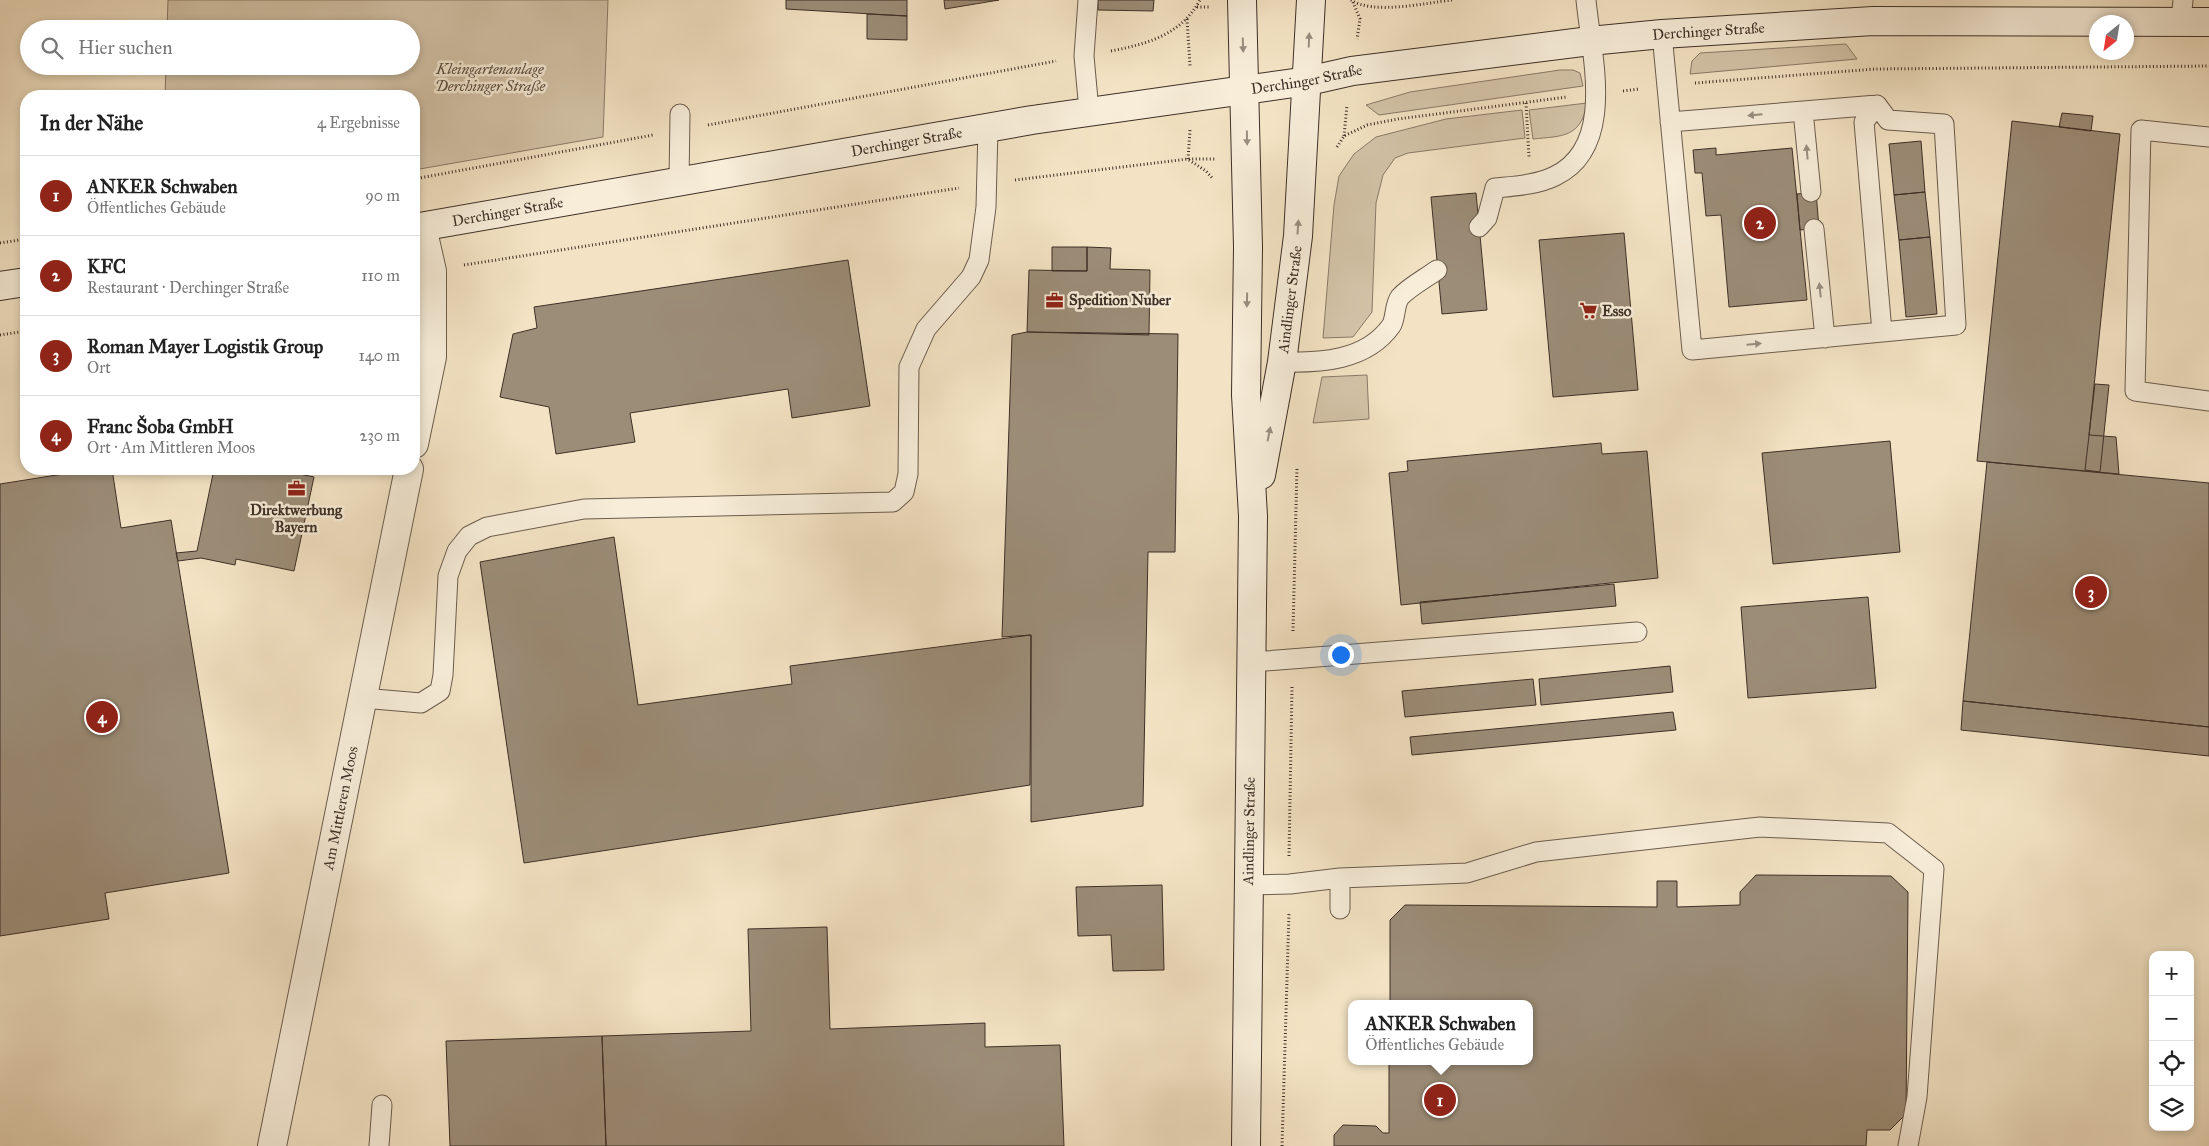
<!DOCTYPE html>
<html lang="de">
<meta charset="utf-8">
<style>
:root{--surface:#fff;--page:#f6f6f6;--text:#222;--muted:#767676;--line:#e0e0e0;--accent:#8f2418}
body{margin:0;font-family:"IM FELL Great Primer",serif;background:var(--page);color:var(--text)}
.controls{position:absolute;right:15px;bottom:15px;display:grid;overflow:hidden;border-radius:10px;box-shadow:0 2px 8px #0003}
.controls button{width:45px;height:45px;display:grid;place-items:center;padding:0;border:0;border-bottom:1px solid var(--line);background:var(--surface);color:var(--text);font:25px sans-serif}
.compass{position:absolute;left:2089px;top:15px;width:45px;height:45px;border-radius:50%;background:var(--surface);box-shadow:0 2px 8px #0003;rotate:210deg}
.you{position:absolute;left:1340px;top:654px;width:18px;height:18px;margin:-12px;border:4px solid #fff;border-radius:50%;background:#1a73e8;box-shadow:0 0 0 8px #1a73e833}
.badge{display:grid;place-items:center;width:32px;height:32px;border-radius:50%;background:var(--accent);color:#fff;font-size:16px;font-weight:700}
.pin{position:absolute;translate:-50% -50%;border:2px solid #fff;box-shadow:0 1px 5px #0006}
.popup{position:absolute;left:1348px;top:1000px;width:185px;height:65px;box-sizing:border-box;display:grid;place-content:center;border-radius:10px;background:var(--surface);filter:drop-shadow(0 1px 4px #0005);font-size:16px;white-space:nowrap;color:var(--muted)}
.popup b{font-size:19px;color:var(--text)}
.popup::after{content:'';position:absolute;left:50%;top:100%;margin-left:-10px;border:10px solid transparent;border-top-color:var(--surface)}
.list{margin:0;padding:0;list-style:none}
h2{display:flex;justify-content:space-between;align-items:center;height:65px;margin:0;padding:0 20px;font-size:21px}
h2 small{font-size:16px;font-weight:400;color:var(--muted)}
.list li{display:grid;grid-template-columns:32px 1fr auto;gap:15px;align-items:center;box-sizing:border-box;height:80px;padding:0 20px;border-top:1px solid var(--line)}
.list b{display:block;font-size:19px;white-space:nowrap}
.list p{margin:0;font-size:16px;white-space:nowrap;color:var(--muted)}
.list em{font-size:16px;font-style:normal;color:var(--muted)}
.icon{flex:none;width:28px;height:28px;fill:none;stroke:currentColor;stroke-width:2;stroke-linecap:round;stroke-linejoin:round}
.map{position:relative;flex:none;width:2209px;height:1146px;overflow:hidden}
.search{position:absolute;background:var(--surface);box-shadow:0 2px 8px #0003;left:20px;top:20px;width:400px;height:55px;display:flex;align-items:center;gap:12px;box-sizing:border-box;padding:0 18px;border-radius:28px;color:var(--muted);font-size:19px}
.panel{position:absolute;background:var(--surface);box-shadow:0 2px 8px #0003;left:20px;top:90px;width:400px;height:385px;border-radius:20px}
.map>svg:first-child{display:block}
</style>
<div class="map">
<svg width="2209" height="1146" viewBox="0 0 2209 1146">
<rect width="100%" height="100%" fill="#f3e3c4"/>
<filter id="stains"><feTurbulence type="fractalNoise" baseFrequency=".004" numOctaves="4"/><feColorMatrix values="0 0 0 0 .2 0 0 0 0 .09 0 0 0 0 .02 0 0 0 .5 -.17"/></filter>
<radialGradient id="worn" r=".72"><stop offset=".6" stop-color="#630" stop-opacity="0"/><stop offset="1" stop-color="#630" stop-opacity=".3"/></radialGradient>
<path fill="#d4c4a9" stroke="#897a68" d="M168,0H608L603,137L414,170V96H165L166,66H411V29H167Z
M1846,44L1857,59L1690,74L1692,61L1700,53Z
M1560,70H1573L1580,73L1583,86L1379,115L1366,105L1410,92Z
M1587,103C1581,138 1562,136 1533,139L1529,110Z
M1522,110L1525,138L1408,153L1395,158L1383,175L1376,203L1372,312L1353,337L1323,338L1334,205L1339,176L1354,154L1376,137L1446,119Z
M1367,375L1369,419L1313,423L1322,377Z"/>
<path fill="#9c8d78" stroke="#3e2f26" d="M786,0H907V16L786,9Z
M944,0H999L945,9Z
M1098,0H1154L1153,11L1098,10Z
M867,14L907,16V40L867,39Z
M2062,113L2093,116L2091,131L2059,127Z
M2012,121L2120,134L2089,435L2116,437L2119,474L1977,461Z
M1921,141L1925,192L1894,195L1889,144Z
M1716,148V155L1792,148L1807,300L1729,307L1721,215L1706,216L1702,173H1695L1693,150Z
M1816,192L1819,228L1800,230L1797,194Z
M1925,192L1930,237L1899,240L1894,195Z
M1476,193L1487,310L1442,314L1431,197Z
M1624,233L1638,390L1553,397L1539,240Z
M1930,237L1937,314L1906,317L1899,240Z
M1052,247H1087V271H1052Z
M1087,247L1111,248L1110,269L1150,270L1149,335L1027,332L1029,270L1087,271Z
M848,260L870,406L792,418L788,389L630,413L635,442L556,454L549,407L500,397L513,334L537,328L534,307Z
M1027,332L1178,334L1175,552H1148L1143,806L1031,822V635L1002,637L1012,335Z
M2095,384L2109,385L2100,472L2085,470Z
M1890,441L1900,552L1773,564L1762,453Z
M1601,443L1602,454L1647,451L1658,578L1401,605L1389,473L1408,471L1407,461Z
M1987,462L2209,483V727L1963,701Z
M95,469H112L121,528L171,520L229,873L105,893L109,919L0,936V484Z
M214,469H275L314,477L294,571L236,559L235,565L201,558L178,561L176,553L197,551Z
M614,537L638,705L792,684L790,666L1031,635L1030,785L524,863L480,562Z
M1614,584L1616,606L1422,624L1420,602Z
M1868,597L1876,688L1748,698L1741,607Z
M1670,666L1673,692L1541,705L1539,679Z
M1533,679L1536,705L1405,717L1402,691Z
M1963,701L2209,727V756L1961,730Z
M1673,712L1676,730L1412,755L1410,737Z
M1756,875L1891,876L1908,892L1906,1114L1890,1130H1867L1866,1146H1334V1135L1343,1125L1376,1126L1383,1133H1389V1061H1529V1004H1390V920L1405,905L1657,907V881H1677V907L1740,905V892Z
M1162,885L1164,970L1113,971L1111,935L1078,936L1076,887Z
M827,927L830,1029L985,1023V1047L1060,1045L1064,1146H606L602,1036L751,1031L748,929Z
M602,1036L606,1146H450L446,1041Z"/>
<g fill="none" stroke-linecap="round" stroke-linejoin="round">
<defs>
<path id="lane" d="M1088,0L1084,56L1089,111
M2181,21L2183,0
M1662,34L1692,350L1882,332
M1877,105L1888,120L1944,124L1956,325L1882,332L1864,122Z
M1803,111L1811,192
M1670,122L1877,105
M2209,137L2141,130L2135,391L2209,401
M679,182L680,114
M1479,227L1487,218L1495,188C1514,186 1537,185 1555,176C1617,146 1591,54 1586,0
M1814,229L1825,338
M1282,362C1320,363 1366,361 1391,326C1396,319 1394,305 1400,297C1409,287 1426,278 1437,270
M1252,662L1637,632
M362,698L421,703L440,691L443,675L448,576L457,551L469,536L487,527L584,509L893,502L904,492L908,474L909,367L926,329L971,277L979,260L986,207L988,128
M1340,878L1467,873L1536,852L1760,827L1888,833L1934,869L1917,1097L1908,1146
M1248,885L1290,884L1340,878V909
M379,1146L382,1105"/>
<g id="street">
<path d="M414,444L432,357V271L422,227"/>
<path id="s1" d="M272,1146L409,469"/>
</g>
<g id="secondary">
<path d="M1242,0L1248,247L1246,395L1253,516L1246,1146"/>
<path id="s2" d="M414,228L1032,120L1308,81L1352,71L1590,41L1662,34L1873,21L2209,22"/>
<path d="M0,286L26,282"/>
<path id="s3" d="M1261,475L1282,362L1298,236L1311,0"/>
</g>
</defs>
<use href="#lane" stroke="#6b5c4e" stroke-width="21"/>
<use href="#street" stroke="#6b5c4e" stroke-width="30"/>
<use href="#secondary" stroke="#3e2f26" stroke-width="30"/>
<path stroke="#3e2f26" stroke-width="3" stroke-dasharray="1 2.5" stroke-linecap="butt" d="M1351,0C1373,15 1425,3 1452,0
M1353,2L1360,19L1357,39
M1197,7H1210
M1187,19L1190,66
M1111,51C1147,44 1181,35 1200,0
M1695,83L1875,69L2209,66
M1623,91L1639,89
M1526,103L1529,157
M708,125L1056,61
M1344,136L1347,105
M1337,147L1344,136L1367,125L1398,119L1567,97
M1188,159L1190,130
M1189,160L1206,171L1213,179
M414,179L653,135
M1015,180L1188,159H1215
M0,243L26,239
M464,265L959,188
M0,335L26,331
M1293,631L1297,467
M1289,856L1292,687
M1282,1146L1289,912"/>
<use href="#lane" stroke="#f7edd9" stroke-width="19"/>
<use href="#street" stroke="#f7edd9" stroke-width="28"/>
<use href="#secondary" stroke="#f7edd9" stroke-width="28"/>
</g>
<defs><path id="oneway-solid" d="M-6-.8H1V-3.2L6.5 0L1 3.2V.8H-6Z" transform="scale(1.25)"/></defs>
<g fill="#9a8e80">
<use href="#oneway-solid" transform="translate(1309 40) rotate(-88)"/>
<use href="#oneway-solid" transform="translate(1243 45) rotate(88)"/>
<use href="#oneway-solid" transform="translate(1755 115) rotate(175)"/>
<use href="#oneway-solid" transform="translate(1247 138) rotate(89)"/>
<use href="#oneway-solid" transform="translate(1807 152) rotate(-95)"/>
<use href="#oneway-solid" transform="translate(1298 227) rotate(-86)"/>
<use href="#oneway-solid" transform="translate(1820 290) rotate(-96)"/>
<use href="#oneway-solid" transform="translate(1247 300) rotate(91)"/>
<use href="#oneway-solid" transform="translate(1754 344) rotate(-5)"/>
<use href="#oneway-solid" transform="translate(1269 434) rotate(-79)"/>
</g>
<defs>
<symbol id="office-bare" viewBox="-9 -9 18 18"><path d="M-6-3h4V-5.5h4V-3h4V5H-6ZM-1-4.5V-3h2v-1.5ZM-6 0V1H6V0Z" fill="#8f2418" stroke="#f7edd9" stroke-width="2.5" paint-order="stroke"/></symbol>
<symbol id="supermarket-bare" viewBox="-9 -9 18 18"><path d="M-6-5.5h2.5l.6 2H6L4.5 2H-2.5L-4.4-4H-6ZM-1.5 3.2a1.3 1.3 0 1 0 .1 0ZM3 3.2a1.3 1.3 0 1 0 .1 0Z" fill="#8f2418" stroke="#f7edd9" stroke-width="2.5" paint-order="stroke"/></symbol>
</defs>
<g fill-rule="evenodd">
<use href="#office-bare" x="1042" y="288" width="25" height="25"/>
<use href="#supermarket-bare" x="1576" y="298" width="25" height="25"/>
<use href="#office-bare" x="284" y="476" width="25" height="25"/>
</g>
<g text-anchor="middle" stroke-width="5" stroke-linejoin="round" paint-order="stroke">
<g font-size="15" fill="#3e2f26" stroke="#f7edd9">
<text dy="5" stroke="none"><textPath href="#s2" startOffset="1310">Derchinger Straße</textPath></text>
<text dy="5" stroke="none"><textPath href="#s2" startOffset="905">Derchinger Straße</textPath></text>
<text dy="5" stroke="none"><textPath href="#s2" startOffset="500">Derchinger Straße</textPath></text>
<text dy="5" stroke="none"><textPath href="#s2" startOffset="95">Derchinger Straße</textPath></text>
<text dy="5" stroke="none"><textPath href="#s3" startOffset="178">Aindlinger Straße</textPath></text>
<text dy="5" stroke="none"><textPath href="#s1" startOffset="345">Am Mittleren Moos</textPath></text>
<text transform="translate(1249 831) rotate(-89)" y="5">Aindlinger Straße</text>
</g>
<g font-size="15" font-style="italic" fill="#5c4d40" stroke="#f7edd9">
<text x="490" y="74">Kleingartenanlage<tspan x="490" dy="17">Derchinger Straße</tspan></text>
</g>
<g font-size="15" font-weight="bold" fill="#3e2f26" stroke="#f7edd9" text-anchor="start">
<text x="1069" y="305">Spedition Nuber</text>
<text x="1602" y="316">Esso</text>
<text x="296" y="515" text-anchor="middle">Direktwerbung<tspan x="296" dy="17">Bayern</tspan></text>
</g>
</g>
<rect width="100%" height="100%" filter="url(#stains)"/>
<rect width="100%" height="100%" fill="url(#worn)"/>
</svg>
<div class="controls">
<button>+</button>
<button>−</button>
<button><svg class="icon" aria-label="locate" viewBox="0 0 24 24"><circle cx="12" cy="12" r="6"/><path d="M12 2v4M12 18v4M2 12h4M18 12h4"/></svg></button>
<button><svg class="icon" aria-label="layers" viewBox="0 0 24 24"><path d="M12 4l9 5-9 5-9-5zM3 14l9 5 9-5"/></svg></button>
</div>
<svg class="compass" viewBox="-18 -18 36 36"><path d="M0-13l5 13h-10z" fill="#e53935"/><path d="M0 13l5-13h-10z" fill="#767676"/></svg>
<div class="you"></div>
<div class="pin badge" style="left:1440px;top:1100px">1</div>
<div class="popup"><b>ANKER Schwaben</b>Öffentliches Gebäude</div>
<div class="pin badge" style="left:1760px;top:223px">2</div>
<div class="pin badge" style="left:2091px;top:592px">3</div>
<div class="pin badge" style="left:102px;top:717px">4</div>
<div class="search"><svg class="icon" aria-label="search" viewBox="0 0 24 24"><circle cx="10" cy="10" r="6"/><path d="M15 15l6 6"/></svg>Hier suchen</div>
<section class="panel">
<h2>In der Nähe<small>4 Ergebnisse</small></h2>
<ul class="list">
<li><span class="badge">1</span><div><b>ANKER Schwaben</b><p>Öffentliches Gebäude</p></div><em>90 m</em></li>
<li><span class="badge">2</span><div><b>KFC</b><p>Restaurant · Derchinger Straße</p></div><em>110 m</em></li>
<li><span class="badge">3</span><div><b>Roman Mayer Logistik Group</b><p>Ort</p></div><em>140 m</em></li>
<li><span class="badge">4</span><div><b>Franc Šoba GmbH</b><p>Ort · Am Mittleren Moos</p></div><em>230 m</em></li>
</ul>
</section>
</div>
